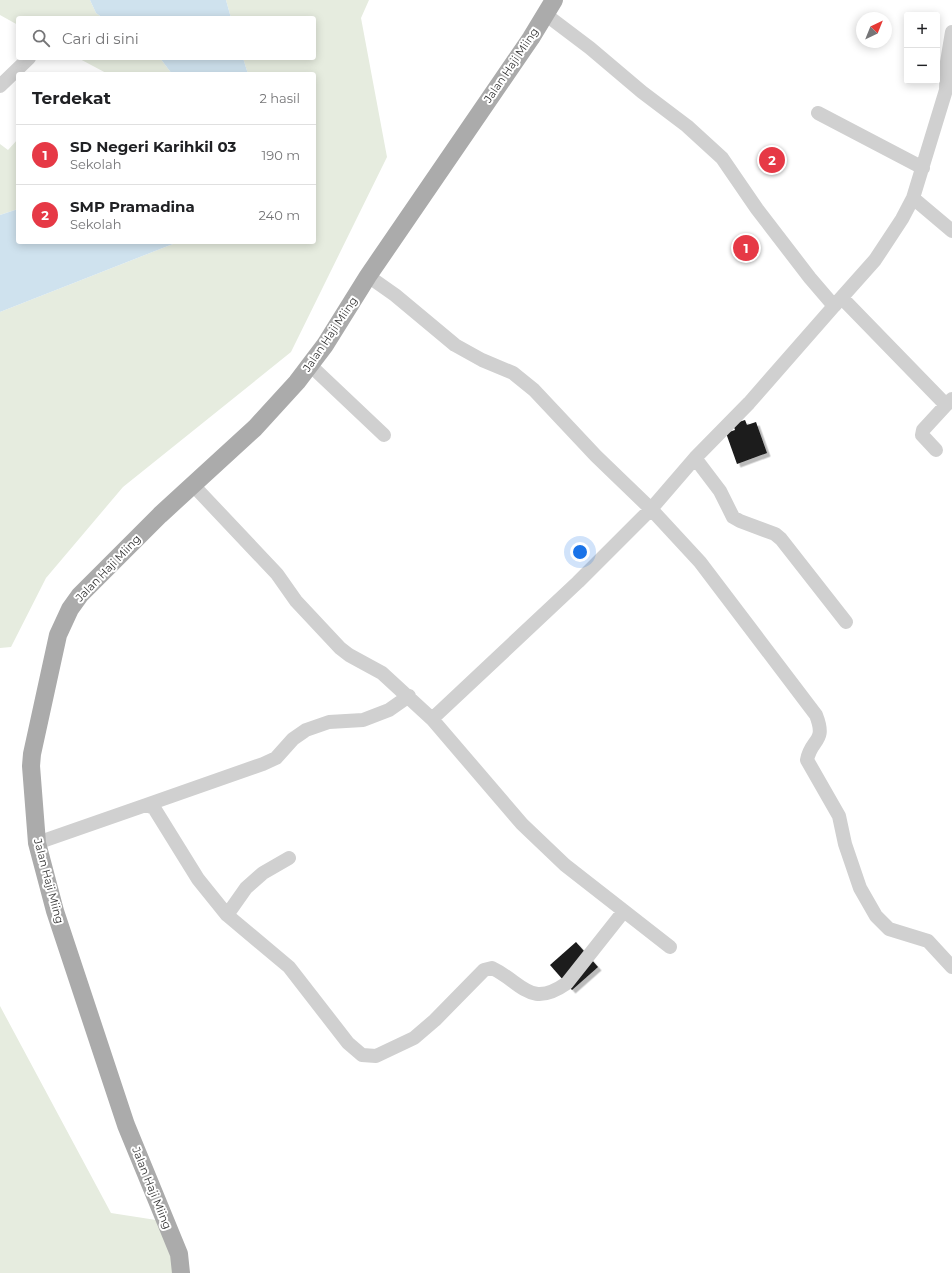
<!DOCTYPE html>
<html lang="id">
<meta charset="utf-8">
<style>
:root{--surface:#fff;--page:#f2f2f2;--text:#202124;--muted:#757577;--line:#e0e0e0;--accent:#e63946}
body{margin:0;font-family:Montserrat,sans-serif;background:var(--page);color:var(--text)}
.controls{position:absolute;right:12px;top:12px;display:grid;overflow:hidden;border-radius:4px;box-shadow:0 2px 10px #0003}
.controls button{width:36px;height:36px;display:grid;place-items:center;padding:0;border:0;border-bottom:1px solid var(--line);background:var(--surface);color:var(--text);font:20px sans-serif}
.compass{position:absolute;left:856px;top:12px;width:36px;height:36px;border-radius:50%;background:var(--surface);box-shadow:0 2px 10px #0003;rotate:43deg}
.you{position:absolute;left:580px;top:552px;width:14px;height:14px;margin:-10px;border:3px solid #fff;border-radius:50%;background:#1a73e8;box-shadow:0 0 0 6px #1a73e833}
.badge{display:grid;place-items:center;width:26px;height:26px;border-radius:50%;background:var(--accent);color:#fff;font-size:13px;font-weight:700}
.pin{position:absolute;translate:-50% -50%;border:2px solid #fff;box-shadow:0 1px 4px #0006}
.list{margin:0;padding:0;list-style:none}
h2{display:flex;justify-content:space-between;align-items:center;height:52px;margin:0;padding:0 16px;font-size:17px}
h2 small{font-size:13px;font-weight:400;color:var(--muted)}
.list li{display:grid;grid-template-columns:26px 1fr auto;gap:12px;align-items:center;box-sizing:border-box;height:60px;padding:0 16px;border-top:1px solid var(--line)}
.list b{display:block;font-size:15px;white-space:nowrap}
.list p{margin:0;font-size:13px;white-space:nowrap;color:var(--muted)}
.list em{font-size:13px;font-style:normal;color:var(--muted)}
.icon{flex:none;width:22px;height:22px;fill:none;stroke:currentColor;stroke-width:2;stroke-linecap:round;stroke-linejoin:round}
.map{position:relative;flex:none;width:952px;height:1273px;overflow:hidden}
.search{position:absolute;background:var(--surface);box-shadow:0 2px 10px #0003;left:16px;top:16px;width:300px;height:44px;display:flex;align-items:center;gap:10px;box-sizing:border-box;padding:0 14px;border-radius:4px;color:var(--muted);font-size:15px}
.panel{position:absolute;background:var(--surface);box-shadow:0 2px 10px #0003;left:16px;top:72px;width:300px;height:172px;border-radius:4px}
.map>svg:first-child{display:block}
</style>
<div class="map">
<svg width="952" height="1273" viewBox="0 0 952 1273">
<defs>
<filter id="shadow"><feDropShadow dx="3.5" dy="3.5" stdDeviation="0" flood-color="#0004"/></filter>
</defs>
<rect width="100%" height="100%" fill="#fff"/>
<path fill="#e6ecdf" d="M0,0H90L96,13L103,18H18V25L0,15Z
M226,0H369L361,18L387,157L291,352L123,487L46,578L11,647L0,648V312L178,242H314V74H248L243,58H314V18H231Z
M78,58H160L172,74H108Z
M18,139V209L0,215V144L8,150Z
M0,1006L111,1213L169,1222L182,1273H0Z"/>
<path fill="#cfe2ee" d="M90,0H226L231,18H103L96,13Z
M160,58H243L248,74H172Z
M18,209V242H178L0,312V215Z"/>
<path fill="#1a1a1a" filter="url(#shadow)" d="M745,420L747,425L756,422L767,453L737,464L726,433L735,430L733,424Z
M576,942L598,967L572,990L550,965Z"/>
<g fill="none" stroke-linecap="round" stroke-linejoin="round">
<path stroke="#d0d0d0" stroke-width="14" d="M545,14L590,48L642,92L687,126L722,158L757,209L810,278L834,306L875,260L902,219L913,198L946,90L947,62L952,32
M0,86L29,58
M818,113L923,168
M913,198L952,231
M368,276L395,295L455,345L482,360L513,373L534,390L596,456L651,509L700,562L816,715C827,743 811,738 807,760L839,816L845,844L860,888L876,916L889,929L928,941L952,967
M842,298L946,405L952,399
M310,365L384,435
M936,450L922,435L923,430L946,405
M695,458L720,491L733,517L740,521L775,534L781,539L846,622
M193,485L277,574L296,601L340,648L349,655L382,673L432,719
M146,805L263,764L276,758L293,739L306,730L329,722L363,720L389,710L409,696
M37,843L146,805L154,808L198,879L227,915L289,967L348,1043L362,1055L376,1056L414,1038L435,1020L484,970L492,968C523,983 530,1009 567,983L624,911
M227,915L246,888L263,873L289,858
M670,947L565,865L522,824L432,719L578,582L651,509L695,458L749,403L834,306"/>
<path stroke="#ababab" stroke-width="18" d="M181,1273L179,1254L126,1125L55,911L37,843L31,766L32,754L58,635L70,609L80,595L160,515L255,428L297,382L325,345L368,276L531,38L554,0"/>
</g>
<g text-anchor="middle" stroke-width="4" stroke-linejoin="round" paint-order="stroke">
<g font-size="11" fill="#333" stroke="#fff">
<text transform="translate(511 65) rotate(-56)" y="4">Jalan Haji Miing</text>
<text transform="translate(330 334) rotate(-56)" y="4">Jalan Haji Miing</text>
<text transform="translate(108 568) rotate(-46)" y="4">Jalan Haji Miing</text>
<text transform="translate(49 881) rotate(75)" y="4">Jalan Haji Miing</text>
<text transform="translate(152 1188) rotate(68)" y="4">Jalan Haji Miing</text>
</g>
</g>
</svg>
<div class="controls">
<button>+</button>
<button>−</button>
</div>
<svg class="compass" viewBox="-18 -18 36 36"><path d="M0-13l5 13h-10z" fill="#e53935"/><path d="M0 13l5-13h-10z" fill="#757577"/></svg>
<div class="you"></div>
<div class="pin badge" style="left:746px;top:248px">1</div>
<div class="pin badge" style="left:772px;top:160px">2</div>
<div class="search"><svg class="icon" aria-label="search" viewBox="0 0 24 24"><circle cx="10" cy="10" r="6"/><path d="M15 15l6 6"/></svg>Cari di sini</div>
<section class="panel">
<h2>Terdekat<small>2 hasil</small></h2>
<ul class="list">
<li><span class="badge">1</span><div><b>SD Negeri Karihkil 03</b><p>Sekolah</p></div><em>190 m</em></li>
<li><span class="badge">2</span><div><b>SMP Pramadina</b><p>Sekolah</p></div><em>240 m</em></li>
</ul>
</section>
</div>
